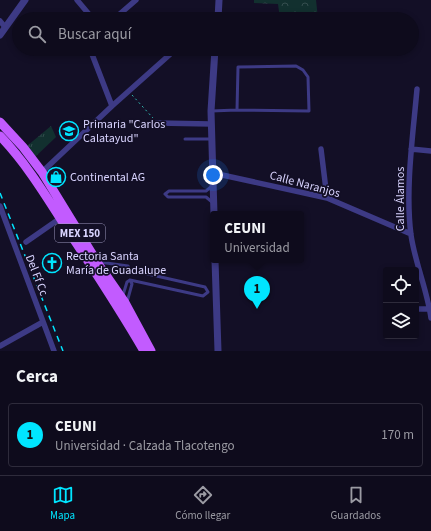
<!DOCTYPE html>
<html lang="es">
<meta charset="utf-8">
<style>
:root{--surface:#0e0b1c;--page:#1c1929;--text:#f1f3f6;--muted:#9b9ba3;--line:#2e2b3b;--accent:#00e5ff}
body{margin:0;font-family:"Source Sans 3",sans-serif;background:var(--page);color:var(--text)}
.controls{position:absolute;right:12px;bottom:12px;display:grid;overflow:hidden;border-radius:4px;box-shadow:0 2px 6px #0003}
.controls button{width:36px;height:36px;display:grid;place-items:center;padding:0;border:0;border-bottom:1px solid var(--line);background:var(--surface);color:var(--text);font:20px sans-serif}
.you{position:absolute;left:213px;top:175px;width:14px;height:14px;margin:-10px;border:3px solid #fff;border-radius:50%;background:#1a73e8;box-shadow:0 0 0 6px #1a73e833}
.badge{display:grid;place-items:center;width:26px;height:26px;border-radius:50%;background:var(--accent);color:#111;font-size:13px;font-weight:700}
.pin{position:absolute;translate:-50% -33px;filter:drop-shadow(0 1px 2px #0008)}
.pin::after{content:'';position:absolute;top:21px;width:14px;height:12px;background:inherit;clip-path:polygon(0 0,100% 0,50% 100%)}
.popup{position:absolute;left:210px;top:211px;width:94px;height:52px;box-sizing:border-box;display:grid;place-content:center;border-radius:4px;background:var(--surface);filter:drop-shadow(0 1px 3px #0005);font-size:13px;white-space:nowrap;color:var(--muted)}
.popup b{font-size:15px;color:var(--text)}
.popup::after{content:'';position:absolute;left:50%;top:100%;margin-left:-8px;border:8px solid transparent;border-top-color:var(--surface)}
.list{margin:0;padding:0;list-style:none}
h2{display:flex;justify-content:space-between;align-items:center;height:52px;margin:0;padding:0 16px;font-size:17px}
h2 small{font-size:13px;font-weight:400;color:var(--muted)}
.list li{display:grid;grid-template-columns:26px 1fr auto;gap:12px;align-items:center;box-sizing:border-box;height:64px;margin:0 8px 8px;padding:0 8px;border:1px solid var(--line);border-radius:4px}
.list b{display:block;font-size:15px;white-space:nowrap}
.list p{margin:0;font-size:13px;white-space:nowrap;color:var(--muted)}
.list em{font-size:13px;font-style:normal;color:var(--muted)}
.icon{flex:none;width:22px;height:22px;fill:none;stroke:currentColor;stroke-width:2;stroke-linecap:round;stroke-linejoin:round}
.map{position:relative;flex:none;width:431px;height:351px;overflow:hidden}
.search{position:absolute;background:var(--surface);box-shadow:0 2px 6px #0003;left:12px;right:12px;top:12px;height:44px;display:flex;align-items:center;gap:10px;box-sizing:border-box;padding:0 14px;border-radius:22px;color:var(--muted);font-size:15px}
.sheet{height:124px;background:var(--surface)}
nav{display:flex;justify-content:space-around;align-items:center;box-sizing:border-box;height:56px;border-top:1px solid var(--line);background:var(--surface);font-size:11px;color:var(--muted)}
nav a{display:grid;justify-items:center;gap:2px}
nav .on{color:var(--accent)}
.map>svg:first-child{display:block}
</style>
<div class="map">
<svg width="431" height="351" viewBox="0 0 431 351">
<defs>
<pattern id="grass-tufts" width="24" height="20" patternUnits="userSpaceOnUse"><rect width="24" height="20" fill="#12302f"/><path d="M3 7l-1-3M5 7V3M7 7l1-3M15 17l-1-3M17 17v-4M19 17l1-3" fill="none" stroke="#344d4e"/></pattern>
<pattern id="forest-crowns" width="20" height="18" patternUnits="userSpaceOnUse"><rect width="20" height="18" fill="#12302f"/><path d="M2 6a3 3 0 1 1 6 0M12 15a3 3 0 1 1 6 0" fill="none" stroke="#344d4e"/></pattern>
</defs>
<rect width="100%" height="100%" fill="#130f26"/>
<path fill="url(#grass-tufts)" d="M51,126L56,137L35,157L27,146Z"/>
<path fill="url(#forest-crowns)" d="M254,0H316L318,19H280L278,4L254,3Z"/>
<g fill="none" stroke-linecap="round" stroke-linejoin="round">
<path stroke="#2fb8b0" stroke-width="1" stroke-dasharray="2 3" stroke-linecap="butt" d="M132,95L153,118"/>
<path stroke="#3d3a85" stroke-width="3" d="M211,111L237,110L309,111L308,77L303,70L296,66L238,67L237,110
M185,139H211
M212,186L206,191H169L165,194L168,197H206L212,202
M99,262L128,266L130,270L127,272L104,269
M130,280L203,296L208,292L205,287L130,270
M123,295L127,282L130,280L132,284L127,302"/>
<path stroke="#3d3a85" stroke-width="5.5" d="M77,0L93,19
M114,19L136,0
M0,21L5,27
M417,89C413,135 405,190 411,235C415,263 427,289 431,318
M112,106L176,49
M157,123L211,124
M321,149L327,198
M411,149L431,151
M42,172L112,106L90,49
M213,173L327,198L411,234
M0,206L54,351
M26,242L62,217
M416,309H430
M0,346L43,322"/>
<path stroke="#3d3a85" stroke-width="7" d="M218,19L219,0
M0,35L25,0
M214,214L211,111L215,49
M215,260L218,351"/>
<path stroke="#c25bff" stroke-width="9" d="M0,122L23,147L42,172L99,265L124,301L151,351
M0,136C28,165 49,201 71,235C96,273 121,311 144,351"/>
<path stroke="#00e5ff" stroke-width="1.5" stroke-dasharray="6 5" stroke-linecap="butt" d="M0,193L63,351"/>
</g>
<defs>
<symbol id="school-ring" viewBox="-11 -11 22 22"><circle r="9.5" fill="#130f26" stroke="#00e5ff" stroke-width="1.5"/><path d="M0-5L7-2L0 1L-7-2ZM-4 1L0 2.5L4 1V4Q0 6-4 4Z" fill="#00e5ff"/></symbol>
<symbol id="shop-ring" viewBox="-11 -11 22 22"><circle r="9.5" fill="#130f26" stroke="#00e5ff" stroke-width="1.5"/><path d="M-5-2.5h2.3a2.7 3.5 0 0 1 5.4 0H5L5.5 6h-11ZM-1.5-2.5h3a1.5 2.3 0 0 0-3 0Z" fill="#00e5ff"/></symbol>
<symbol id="church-ring" viewBox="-11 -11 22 22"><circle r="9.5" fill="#130f26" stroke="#00e5ff" stroke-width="1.5"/><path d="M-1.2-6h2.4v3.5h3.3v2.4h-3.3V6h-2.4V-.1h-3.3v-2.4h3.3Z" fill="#00e5ff"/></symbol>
</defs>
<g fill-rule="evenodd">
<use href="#school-ring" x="58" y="120" width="22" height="22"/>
<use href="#shop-ring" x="45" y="166" width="22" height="22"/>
<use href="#church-ring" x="41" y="252" width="22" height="22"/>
</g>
<g text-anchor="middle" stroke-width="3.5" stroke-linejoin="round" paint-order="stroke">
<rect fill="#130f26" stroke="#9e99be" stroke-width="1" x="55" y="224" width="50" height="18" rx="3"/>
<g font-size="11" font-weight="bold" fill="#d9d4ff">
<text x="80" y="237">MEX 150</text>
</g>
<g font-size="12" fill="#d9d4ff" stroke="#130f26" text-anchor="start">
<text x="83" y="128">Primaria "Carlos<tspan x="83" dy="14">Calatayud"</tspan></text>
<text x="70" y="181">Continental AG</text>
<text x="66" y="260">Rectoria Santa<tspan x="66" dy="14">María de Guadalupe</tspan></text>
</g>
<g font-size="12" fill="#d9d4ff" stroke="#130f26">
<text transform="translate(305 184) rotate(15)" y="4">Calle Naranjos</text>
<text transform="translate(400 199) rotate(-90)" y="4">Calle Álamos</text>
<text transform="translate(37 275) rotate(69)" y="4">Del Ff Cc</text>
</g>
</g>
</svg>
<div class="controls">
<button><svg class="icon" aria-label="locate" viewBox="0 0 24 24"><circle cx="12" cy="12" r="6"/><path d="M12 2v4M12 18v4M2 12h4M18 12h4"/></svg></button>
<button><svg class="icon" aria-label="layers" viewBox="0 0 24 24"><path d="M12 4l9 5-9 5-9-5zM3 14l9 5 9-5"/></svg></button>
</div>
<div class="you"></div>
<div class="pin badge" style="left:257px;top:309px">1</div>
<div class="popup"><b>CEUNI</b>Universidad</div>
<div class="search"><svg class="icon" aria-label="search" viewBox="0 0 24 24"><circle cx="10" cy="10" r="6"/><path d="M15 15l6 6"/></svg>Buscar aquí</div>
</div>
<section class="sheet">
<h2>Cerca<small></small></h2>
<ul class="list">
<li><span class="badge">1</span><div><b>CEUNI</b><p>Universidad · Calzada Tlacotengo</p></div><em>170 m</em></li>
</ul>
</section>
<nav>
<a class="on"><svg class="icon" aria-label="map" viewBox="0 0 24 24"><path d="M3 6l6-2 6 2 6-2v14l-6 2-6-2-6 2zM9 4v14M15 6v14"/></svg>Mapa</a>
<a><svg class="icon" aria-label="directions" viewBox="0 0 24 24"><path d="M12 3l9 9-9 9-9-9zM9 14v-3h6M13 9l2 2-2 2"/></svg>Cómo llegar</a>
<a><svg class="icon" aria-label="saved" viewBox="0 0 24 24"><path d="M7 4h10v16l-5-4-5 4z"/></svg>Guardados</a>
</nav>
